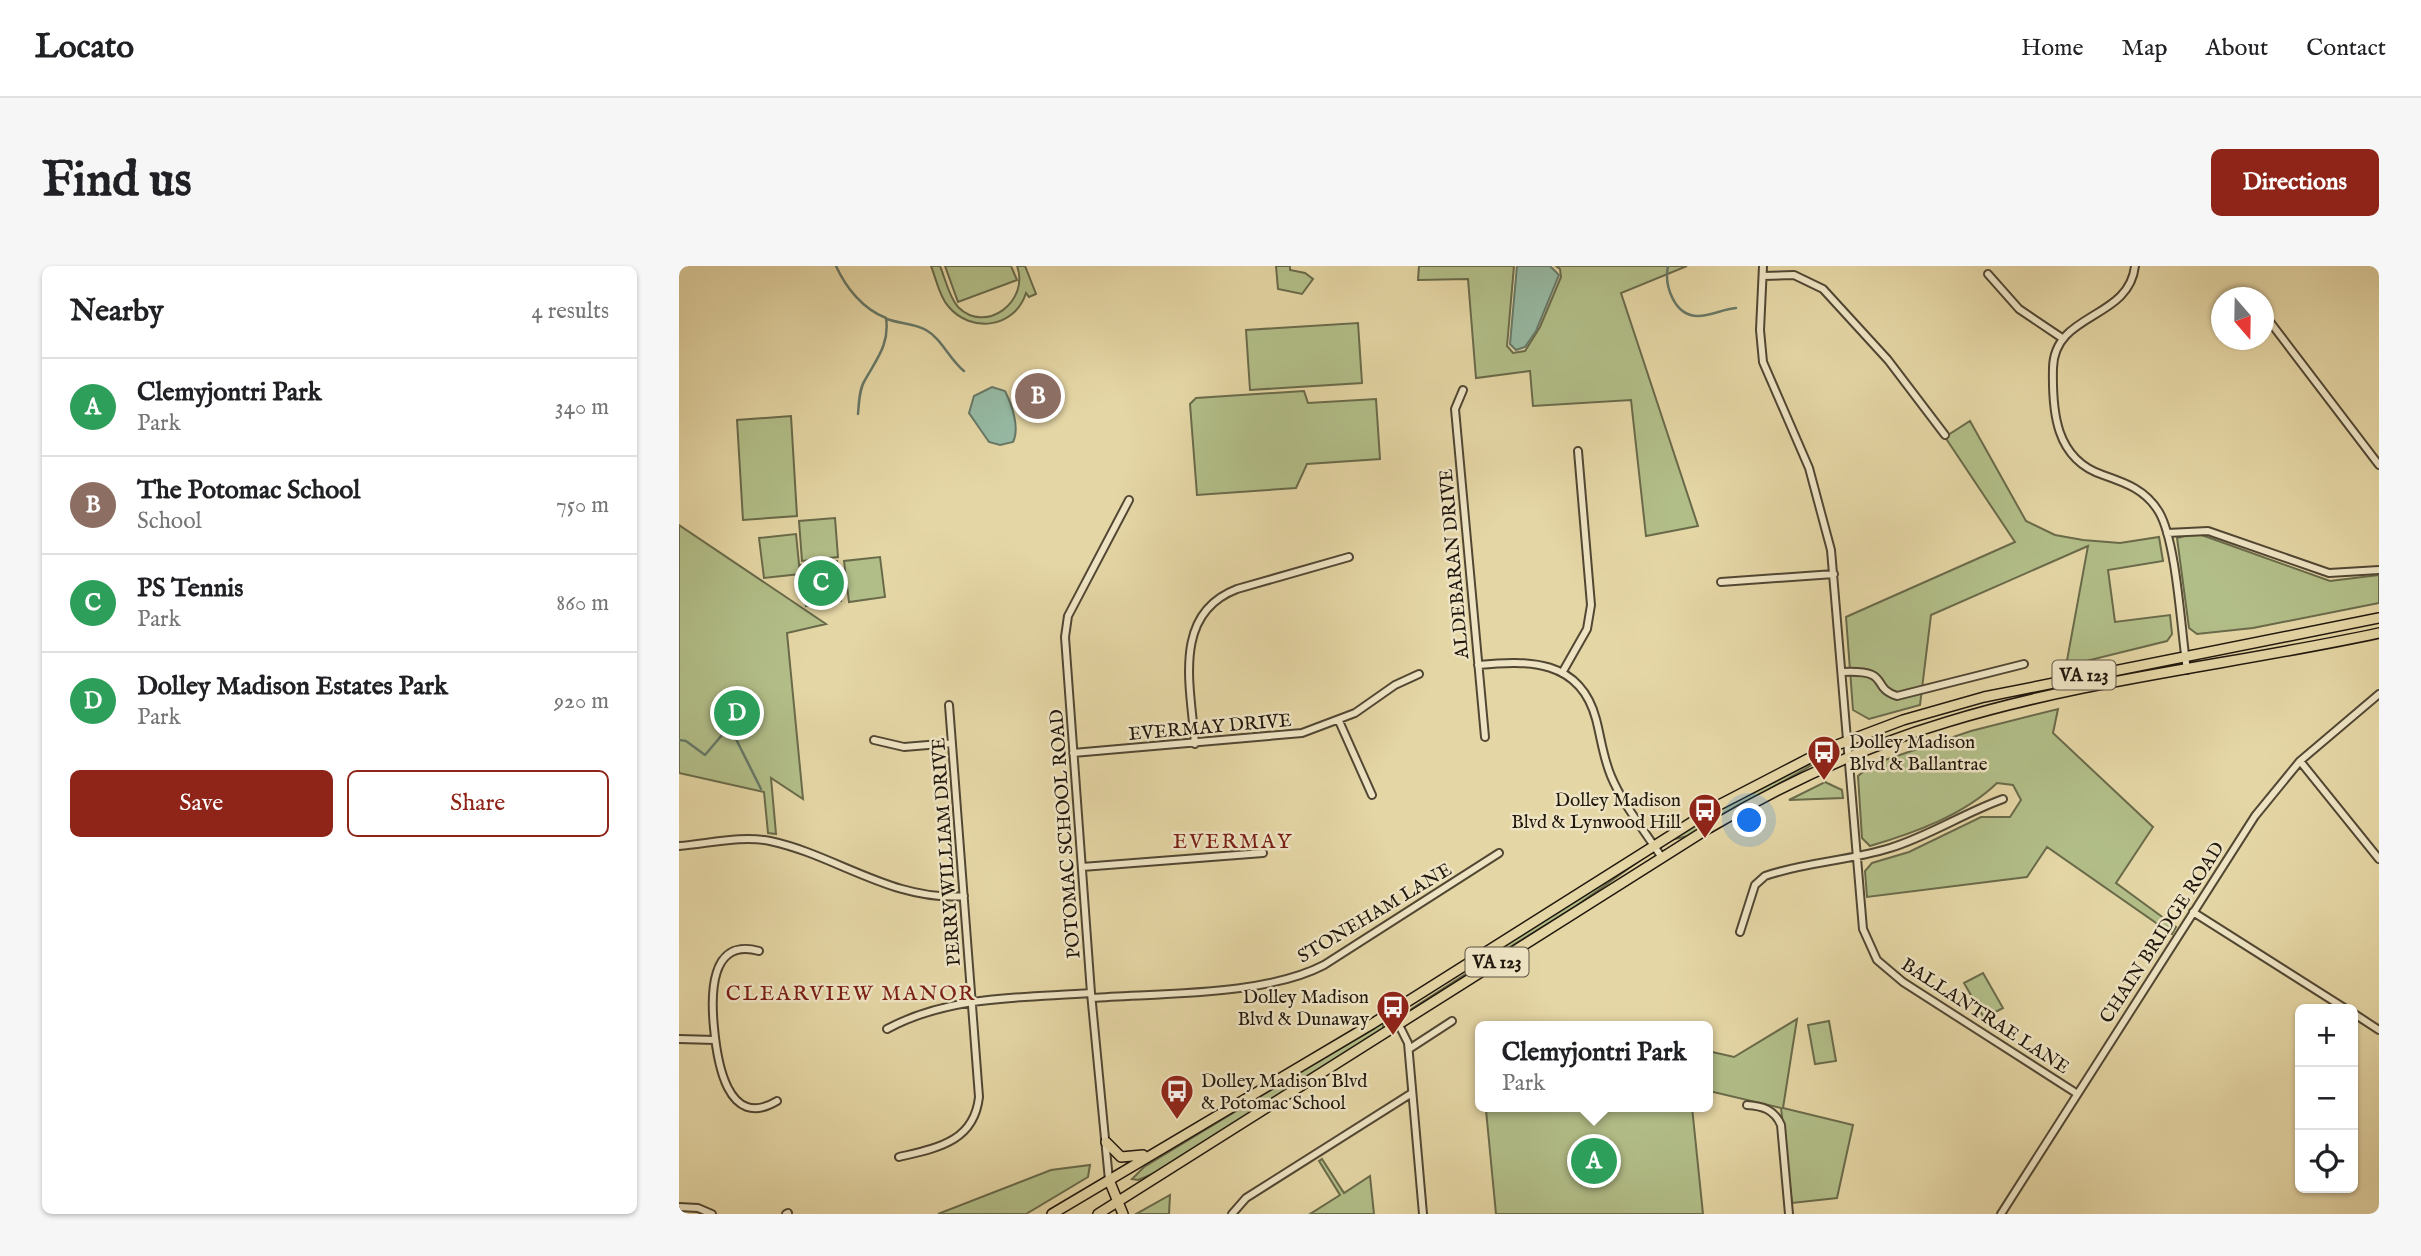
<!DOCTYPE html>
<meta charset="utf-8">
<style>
:root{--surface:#fff;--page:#f6f6f6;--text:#202124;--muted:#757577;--line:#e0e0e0;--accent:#8f2418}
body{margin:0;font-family:"IM FELL English",serif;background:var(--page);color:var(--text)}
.controls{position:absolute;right:21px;bottom:21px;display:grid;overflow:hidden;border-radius:10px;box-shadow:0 2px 5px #0004}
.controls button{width:63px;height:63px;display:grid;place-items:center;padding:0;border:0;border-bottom:2px solid var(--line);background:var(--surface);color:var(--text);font:35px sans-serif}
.compass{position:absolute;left:1532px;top:21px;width:63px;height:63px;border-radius:50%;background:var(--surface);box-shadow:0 2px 5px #0004;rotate:160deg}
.you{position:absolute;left:1071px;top:555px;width:24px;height:24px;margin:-18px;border:5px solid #fff;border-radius:50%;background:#1a73e8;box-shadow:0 0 0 10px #1a73e833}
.badge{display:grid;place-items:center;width:46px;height:46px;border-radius:50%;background:var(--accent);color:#fff;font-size:23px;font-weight:700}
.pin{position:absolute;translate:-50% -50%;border:4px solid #fff;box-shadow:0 2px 7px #0006}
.popup{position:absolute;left:796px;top:755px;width:238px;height:91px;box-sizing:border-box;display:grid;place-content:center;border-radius:10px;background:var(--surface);filter:drop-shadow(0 2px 5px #0005);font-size:23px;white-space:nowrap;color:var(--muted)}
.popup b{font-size:26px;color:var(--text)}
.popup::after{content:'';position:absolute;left:50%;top:100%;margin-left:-14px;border:14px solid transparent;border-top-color:var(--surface)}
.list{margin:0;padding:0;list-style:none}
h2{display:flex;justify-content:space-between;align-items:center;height:91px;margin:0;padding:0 28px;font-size:30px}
h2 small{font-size:23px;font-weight:400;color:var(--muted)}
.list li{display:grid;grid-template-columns:46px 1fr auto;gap:21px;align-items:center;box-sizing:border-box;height:98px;padding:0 28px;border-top:2px solid var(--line)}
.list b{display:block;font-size:26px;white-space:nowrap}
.list p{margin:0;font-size:23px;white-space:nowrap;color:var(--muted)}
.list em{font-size:23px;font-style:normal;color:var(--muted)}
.actions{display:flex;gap:14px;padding:21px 28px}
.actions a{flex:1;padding:16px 0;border:2px solid var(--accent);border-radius:10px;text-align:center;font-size:24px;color:var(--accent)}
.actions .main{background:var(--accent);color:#fff}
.icon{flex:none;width:38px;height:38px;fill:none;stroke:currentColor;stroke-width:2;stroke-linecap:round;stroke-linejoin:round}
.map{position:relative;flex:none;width:1700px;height:948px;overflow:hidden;border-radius:10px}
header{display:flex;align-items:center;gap:42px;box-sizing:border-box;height:98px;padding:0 35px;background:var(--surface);border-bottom:2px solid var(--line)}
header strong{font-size:33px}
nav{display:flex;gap:38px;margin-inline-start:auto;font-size:24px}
.intro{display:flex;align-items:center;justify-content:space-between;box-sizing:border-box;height:168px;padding:0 42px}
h1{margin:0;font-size:49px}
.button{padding:18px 32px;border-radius:10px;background:var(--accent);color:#fff;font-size:24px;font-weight:700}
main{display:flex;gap:42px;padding:0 42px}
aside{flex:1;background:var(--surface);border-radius:10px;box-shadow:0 2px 5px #0004}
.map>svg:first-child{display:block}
</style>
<header>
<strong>Locato</strong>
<nav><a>Home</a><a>Map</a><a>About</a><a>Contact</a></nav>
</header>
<div class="intro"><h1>Find us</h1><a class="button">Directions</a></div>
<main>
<aside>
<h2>Nearby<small>4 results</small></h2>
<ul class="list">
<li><span class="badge" style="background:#2e9e5b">A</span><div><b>Clemyjontri Park</b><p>Park</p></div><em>340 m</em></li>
<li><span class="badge" style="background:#8d6e63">B</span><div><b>The Potomac School</b><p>School</p></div><em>750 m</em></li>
<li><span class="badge" style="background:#2e9e5b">C</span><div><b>PS Tennis</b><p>Park</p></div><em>860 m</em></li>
<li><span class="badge" style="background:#2e9e5b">D</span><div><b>Dolley Madison Estates Park</b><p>Park</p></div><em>920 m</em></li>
</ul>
<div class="actions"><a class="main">Save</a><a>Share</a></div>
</aside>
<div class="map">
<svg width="1700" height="948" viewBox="0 0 1700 948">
<rect width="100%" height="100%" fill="#e5d6a5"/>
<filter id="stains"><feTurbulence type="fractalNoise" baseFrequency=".00286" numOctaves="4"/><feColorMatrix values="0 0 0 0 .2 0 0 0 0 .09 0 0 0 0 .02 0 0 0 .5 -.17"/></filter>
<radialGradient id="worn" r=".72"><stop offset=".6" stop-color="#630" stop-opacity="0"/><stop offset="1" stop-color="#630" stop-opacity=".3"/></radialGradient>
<path fill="#b2be88" stroke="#696a4a" stroke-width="2" d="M252,0H261C266,12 270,31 279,41C307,69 351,35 338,0H346L357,28L350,31L347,27C336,62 292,68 269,40C260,30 257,12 252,0Z
M266,0H332L338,14L279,36Z
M597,0H611V4L626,7L634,13L623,28L599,23Z
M740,0H835L828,80L834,87L846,85L861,61L882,11L881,3L877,0H1008L942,27L1019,260L967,270L952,134L854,140L851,105L797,112L789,13L739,14Z
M679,57L683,117L571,124L567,64Z
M625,125L629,137L697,133L701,193L628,198L617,222L518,229L511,138L517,132Z
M112,150L118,250L64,254L58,154Z
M1291,155L1347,255L1376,269L1404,274L1441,277L1480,271L1484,295L1429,304L1436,356L1491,349L1493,368L1488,375L1387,400L1409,280L1252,349L1241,439L1190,453L1174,444L1167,351L1336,276L1266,171Z
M156,252L159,291L123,295L120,255Z
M0,259L147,358L108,367L124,533L92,512L97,568L89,567L85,526L0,507Z
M1517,267L1651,315L1700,309V337L1574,362L1518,368L1510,362L1498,272Z
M117,268L121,308L85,312L80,272Z
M201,291L206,331L170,336L165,295Z
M158,295L162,335L127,340L122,299Z
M1379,443L1374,467L1474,561L1437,617L1497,661L1493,668L1368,581L1348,611L1188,631L1186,605L1193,597L1230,586L1302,551H1331L1342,534L1334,519L1318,517C1285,549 1235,567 1191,580L1183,572L1179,510L1194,498L1292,465Z
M1159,484L1009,570L991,574L1067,528Z
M1146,516L1163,524L1164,532L1110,534Z
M970,588L897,640L726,747L802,698L833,673Z
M1304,707L1324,742L1305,752L1285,717Z
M1118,753L1104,842L1174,859L1158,932L1113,937L1102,842L1030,825L1029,785L1055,791Z
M1150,755L1157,795L1136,798L1129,759Z
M701,758H704V763L476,907L459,914L453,913L465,901Z
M840,841H1013L1024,948H817L807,844Z
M643,893L665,927L691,910L695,948H631L661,929L640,895Z
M411,899L409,911L347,948H259L372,904Z
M491,929L490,948H457Z"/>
<path fill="#96b9a3" stroke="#677867" stroke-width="2" d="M838,0H871L880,9L857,65L846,81L837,84L831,78Z
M359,111L368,136L355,140L346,115Z
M313,121L326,125C333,139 341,162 334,176L321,179L310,176L290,147L295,130Z"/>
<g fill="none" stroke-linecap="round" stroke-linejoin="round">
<path stroke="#677867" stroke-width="2.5" d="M157,0C167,22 184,43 207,52C211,78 197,94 186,114C180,123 180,137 179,148
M989,0C985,19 995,50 1019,50C1032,50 1044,43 1057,42
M208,53C221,58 235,57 247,64C263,73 270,93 285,105
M0,474L7,475L26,489L43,469L53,465L82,523"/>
<defs>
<path id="street" d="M1084,0L1081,64L1084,96L1130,202L1152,284L1184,663L1198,694L1224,716L1397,827
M1456,0C1450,54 1375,46 1374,102C1373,145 1376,193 1424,209C1447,217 1467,224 1480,246C1498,277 1502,366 1508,404
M1309,8L1340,43L1383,72
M1084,10L1115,9L1144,23L1209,94L1266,169
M1588,52L1700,199
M784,124L776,143L806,471
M1488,267L1529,265L1650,307L1700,304
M1042,316L1155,308
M799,399C849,394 901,393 917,453C922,472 924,491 932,510C944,539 966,565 983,592
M1164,406C1214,404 1190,421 1218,430L1345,398
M883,407L908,363L912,339L899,185
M660,455L693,529
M195,474L225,481L273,477
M516,478C512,422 492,348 558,323L670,291
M394,487L623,467L676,447L716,419L740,408
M1621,495L1700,593
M0,580C28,578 63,569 91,575C157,589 214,636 285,630
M403,601L584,587
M1514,646L1667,743
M1061,666L1076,619L1086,610C1126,596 1170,595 1211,582C1250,570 1285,547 1324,533
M80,685C30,671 32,731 35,762C38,794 48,865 98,835
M413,732C481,727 586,730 645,699L820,587
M713,745L729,777L744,948
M1674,747L1700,764
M208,763C271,729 343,732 412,727
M0,773L36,774
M730,783L773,755
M1068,839C1083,840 1095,843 1102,859L1110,948
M220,891C258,882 295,876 300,831L270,439
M430,914L412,727L386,371L389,350L450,234
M0,941L19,942L33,948
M107,948L109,947
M553,948L567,932L733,827
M1322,948L1576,550L1621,495L1700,428"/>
<path id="primary" d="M427,876L442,891L464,889
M430,914L444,948
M373,948L693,758L1040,539L1150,482L1224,454L1305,431L1700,352
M419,948L1030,562C1106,517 1184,481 1268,456C1408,413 1557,398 1700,367"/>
</defs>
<use href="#street" stroke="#514733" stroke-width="10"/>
<use href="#primary" stroke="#20170d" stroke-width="12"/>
<use href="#street" stroke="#eee4c4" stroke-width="6"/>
<use href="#primary" stroke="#e5d6a5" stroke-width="9"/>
</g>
<defs>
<symbol id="bus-pin" viewBox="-11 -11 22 30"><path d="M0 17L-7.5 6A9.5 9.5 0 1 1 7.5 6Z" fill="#8f2418" stroke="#eee4c4"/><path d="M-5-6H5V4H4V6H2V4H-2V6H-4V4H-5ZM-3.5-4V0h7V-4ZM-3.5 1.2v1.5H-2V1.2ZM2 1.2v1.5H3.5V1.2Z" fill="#fff"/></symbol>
</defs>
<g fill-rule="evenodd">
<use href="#bus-pin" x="1126" y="467" width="38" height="52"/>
<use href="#bus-pin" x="1007" y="525" width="38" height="52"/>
<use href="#bus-pin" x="695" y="722" width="38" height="52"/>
<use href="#bus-pin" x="479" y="806" width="38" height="52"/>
</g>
<g text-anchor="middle" stroke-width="5" stroke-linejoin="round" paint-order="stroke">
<g fill="#eee4c4" stroke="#5e5444" stroke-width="2">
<rect x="1373.5" y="394.5" width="63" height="29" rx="5"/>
<rect x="786.5" y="681.5" width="63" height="29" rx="5"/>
</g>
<g font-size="18" font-weight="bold" fill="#20170d">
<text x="1405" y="415">VA 123</text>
<text x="818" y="702">VA 123</text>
</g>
<g font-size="19" fill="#20170d" stroke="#eee4c4">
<text transform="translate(774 298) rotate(-95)" y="7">ALDEBARAN DRIVE</text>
<text transform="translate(531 460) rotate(-5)" y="7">EVERMAY DRIVE</text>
<text transform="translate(385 568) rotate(-94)" y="7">POTOMAC SCHOOL ROAD</text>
<text transform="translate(266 586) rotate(-94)" y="7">PERRY WILLIAM DRIVE</text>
<text transform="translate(695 646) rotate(-31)" y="7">STONEHAM LANE</text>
<text transform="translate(1482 666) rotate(-57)" y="7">CHAIN BRIDGE ROAD</text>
<text transform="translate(1307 749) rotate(33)" y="7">BALLANTRAE LANE</text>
</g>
<g font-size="19" fill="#20170d" stroke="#eee4c4" text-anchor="start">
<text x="1170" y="482">Dolley Madison<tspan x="1170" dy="22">Blvd &amp; Ballantrae</tspan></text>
<text x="1002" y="540" text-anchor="end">Dolley Madison<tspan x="1002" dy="22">Blvd &amp; Lynwood Hill</tspan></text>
<text x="690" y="737" text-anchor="end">Dolley Madison<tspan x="690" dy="22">Blvd &amp; Dunaway</tspan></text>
<text x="522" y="821">Dolley Madison Blvd<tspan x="522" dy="22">&amp; Potomac School</tspan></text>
</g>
<g font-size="21" letter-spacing="2" fill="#7a1f14" stroke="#eee4c4">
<text x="554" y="582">EVERMAY</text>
<text x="172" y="734">CLEARVIEW MANOR</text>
</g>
</g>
<rect width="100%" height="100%" filter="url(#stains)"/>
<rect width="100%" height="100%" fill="url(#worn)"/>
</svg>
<div class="controls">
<button>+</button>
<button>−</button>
<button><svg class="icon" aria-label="locate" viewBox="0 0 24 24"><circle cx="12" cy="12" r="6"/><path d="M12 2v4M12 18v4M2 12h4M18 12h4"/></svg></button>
</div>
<svg class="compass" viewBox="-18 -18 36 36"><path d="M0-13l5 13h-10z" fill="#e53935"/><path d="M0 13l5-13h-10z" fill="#757577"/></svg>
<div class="you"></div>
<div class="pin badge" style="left:915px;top:895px;background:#2e9e5b">A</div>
<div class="popup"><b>Clemyjontri Park</b>Park</div>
<div class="pin badge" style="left:359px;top:130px;background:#8d6e63">B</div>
<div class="pin badge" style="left:142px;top:317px;background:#2e9e5b">C</div>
<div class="pin badge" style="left:58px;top:447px;background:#2e9e5b">D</div>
</div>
</main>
